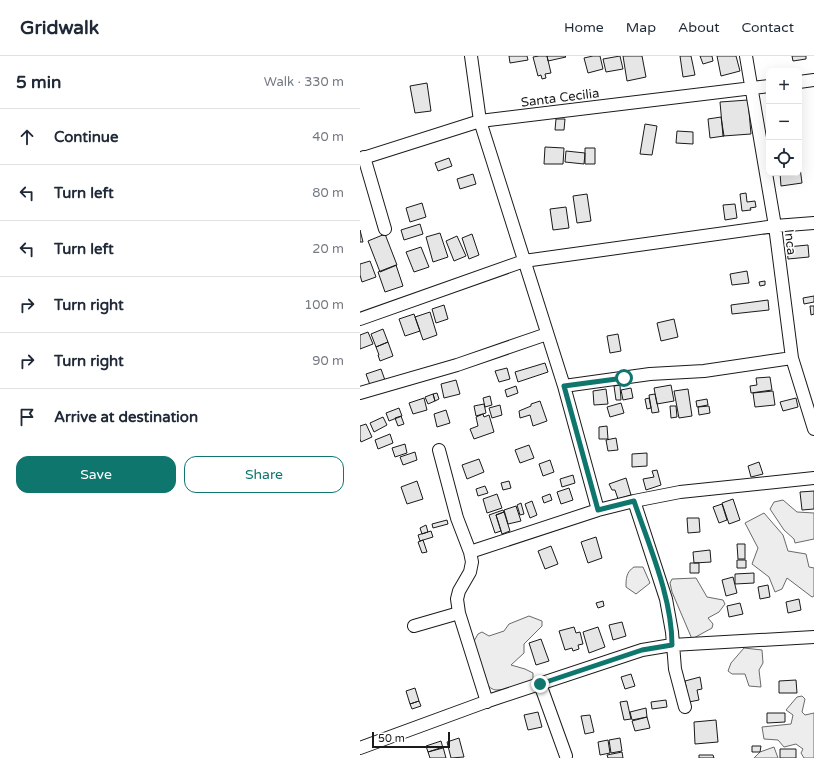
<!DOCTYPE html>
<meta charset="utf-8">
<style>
:root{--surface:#fff;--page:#f6f6f7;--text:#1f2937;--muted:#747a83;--line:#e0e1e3;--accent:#0f766e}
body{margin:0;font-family:"Varela Round",sans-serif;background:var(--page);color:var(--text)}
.controls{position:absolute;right:12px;top:12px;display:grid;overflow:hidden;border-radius:8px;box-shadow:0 4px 16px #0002}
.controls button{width:36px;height:36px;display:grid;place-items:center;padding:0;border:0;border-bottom:1px solid var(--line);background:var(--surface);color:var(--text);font:20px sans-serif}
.scale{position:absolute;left:12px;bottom:10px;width:78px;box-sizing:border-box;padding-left:4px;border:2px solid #1a1a1a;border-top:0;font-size:11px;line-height:14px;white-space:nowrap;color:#1a1a1a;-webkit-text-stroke:3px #fff;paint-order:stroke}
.stop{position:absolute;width:12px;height:12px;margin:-9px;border:3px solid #0f766e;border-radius:50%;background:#fff}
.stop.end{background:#0f766e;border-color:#fff;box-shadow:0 1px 4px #0008}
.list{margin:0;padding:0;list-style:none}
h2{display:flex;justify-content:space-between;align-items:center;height:52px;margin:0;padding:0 16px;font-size:17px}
h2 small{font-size:13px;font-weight:400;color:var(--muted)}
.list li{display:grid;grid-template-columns:26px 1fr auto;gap:12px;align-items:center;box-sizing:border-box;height:56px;padding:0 16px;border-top:1px solid var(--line)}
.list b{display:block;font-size:15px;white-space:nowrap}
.list em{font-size:13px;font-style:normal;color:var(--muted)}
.actions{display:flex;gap:8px;padding:12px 16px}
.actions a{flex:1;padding:9px 0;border:1px solid var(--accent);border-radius:12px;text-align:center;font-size:14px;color:var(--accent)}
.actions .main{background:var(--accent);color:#fff}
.icon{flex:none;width:22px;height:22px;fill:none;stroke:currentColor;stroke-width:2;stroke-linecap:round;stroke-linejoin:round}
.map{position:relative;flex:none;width:454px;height:702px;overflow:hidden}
header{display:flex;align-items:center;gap:24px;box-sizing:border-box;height:56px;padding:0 20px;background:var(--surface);border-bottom:1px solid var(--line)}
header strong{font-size:19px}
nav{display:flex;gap:22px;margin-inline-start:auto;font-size:14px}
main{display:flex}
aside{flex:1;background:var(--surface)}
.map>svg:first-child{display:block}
</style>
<header>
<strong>Gridwalk</strong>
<nav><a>Home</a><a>Map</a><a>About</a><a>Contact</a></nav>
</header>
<main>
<aside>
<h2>5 min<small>Walk · 330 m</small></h2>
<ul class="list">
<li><svg class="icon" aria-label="ahead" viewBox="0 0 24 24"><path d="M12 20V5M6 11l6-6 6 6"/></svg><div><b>Continue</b></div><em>40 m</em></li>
<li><svg class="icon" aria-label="left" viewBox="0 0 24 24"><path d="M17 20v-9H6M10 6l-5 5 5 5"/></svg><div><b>Turn left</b></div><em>80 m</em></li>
<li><svg class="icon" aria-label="left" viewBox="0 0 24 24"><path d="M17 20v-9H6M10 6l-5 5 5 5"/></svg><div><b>Turn left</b></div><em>20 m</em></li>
<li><svg class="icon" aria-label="right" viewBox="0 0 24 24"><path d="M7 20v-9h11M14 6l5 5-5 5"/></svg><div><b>Turn right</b></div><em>100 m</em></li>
<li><svg class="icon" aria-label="right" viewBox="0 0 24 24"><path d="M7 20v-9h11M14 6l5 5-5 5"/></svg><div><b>Turn right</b></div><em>90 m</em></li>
<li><svg class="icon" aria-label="arrive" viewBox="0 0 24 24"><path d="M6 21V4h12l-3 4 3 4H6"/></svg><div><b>Arrive at destination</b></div></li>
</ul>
<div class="actions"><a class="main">Save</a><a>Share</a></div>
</aside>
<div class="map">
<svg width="454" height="702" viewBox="0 0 454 702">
<rect width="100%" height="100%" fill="#fff"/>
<path fill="#ededed" stroke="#6a6a6a" d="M423,444L437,456L454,457V483L435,487L434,483L424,474L410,453L414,446Z
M404,457L423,479L428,495L446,498L449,511L454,512V540L452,541L427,522L422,533L415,536L409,521L392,508L398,492L385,467Z
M274,511H283L290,527L276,538L266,531C266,523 266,516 274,511Z
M336,522L347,541L363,544L365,548L359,556L348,562L353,568L352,572L332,583L312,536L310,527L312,523Z
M169,560L182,565V570L164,588V597L151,609L165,613L173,617V625C162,628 149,634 136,634C121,633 117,597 114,585L118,578L122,576L129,580L144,575L149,568Z
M384,592L402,594L403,607L399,614L401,631L389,630L385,618H372L368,615L371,607Z
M442,640L445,643L442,656L445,659L454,657V702H444L441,697L443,693L436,688L424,691L418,684L404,683L402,671L431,668L433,659L426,654L437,641Z
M414,691L418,702H394L400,696Z"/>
<path fill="#e6e6e6" stroke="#1a1a1a" d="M149,0H167L168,4L150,7Z
M179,0H187L191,17L185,18L186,22L182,23L181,19L178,20L173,1Z
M187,0H205L206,1L188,5Z
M233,0H240L243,13L228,17L224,2Z
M260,0L263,13L246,16L243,3Z
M263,0H282L286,21L267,25Z
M320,0H331L335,19L323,21Z
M340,0H352L353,5L343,8Z
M357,0H376L380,15L361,20Z
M432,0H446V3L433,5Z
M67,27L71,55L55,57L50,30Z
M388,44L391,78L363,80L360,46Z
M361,61L364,80L350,82L348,63Z
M196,63H205L204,74H195Z
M285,68L297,70L292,99L280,98Z
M317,75L333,76V88L316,87Z
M185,91L204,92L203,108H184Z
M225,92H235V108H225Z
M206,95L225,97L224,108L205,106Z
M89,102L92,110L78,115L75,107Z
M439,104L442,127L421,130L420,117H439Z
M113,118L116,128L100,133L97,123Z
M386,137L387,146L395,145L396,151L390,152L391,154L382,155L380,138Z
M227,138L231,165L217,167L213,140Z
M62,147L66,161L50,166L46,152Z
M375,148L377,162L365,164L363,149Z
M206,151L209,172L193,174L190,153Z
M60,168L63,178L44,184L41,174Z
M0,174L3,186H0Z
M80,177L88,201L73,206L66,181Z
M25,178L37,209L20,216L8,185Z
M112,178L119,199L109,203L102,182Z
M97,180L106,200L94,205L86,185Z
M448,189L449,201L428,203L427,191Z
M61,191L69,211L54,216L46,196Z
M10,205L16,221L2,226L0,219V208Z
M36,209L43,230L25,236L18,216Z
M387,215L389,227L372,229L370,218Z
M405,225V229L400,230L399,226Z
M454,240V246L444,248L443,242Z
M408,244L409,254L372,258L371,249Z
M84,249L88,263L76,267L72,253Z
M450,250H454V258L451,259Z
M70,256L77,279L63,284L55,261Z
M54,258L60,275L45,280L39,263Z
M314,263L318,281L301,285L297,267Z
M23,273L28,286L16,291L11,278Z
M8,276L13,288L0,293V279Z
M258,278L261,295L250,297L247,280Z
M28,286L33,300L20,305L18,299H19L16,291Z
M185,307L188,316L158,326L155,316Z
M147,312L150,323L139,326L135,315Z
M21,313L26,327L11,332L6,318Z
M410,321L412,334L391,337L390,330L397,329L396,322Z
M96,324L100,338L84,342L81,328Z
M260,329L261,344H256L254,330Z
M311,329L314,345L297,348L294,332Z
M156,330L158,337L147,341L145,334Z
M271,332L273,342L263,344L261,334Z
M246,333L248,348L234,349L233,335Z
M328,333L332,360L319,362L314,335Z
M413,335L415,349L395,351L393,337Z
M77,337L79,343L75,345L73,338Z
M73,338L75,345L68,348L65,341Z
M295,338L299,356L292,357L289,339Z
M130,340L132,349L125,351L123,342Z
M64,342L67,354L53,358L49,347Z
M289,342L291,352L287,353L285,343Z
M436,342L438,351L423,355L420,346Z
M347,343L348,349L337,351L336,345Z
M180,345L187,365L173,370L170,359L160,362L159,355L171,350V348Z
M261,347L264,357L250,361L247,351Z
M124,348L126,357L116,360L114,350Z
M140,349L142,359L132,362L129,352Z
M310,350H316L317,361L311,362Z
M349,350L350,357L339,359L338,351Z
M39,352L42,360L29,365L26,357Z
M86,354L90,367L77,371L74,358Z
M123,358L124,361L129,359L134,376L114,383L110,373L118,370L116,361Z
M41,360L44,368L38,370L35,362Z
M23,361L27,369L14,376L10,367Z
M6,368L12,381L1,386L0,383V370Z
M247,370L248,383H239V371Z
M30,378L33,387L18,393L15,384Z
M256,382L258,394L248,395L246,384Z
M45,388L47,397L35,401L32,392Z
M169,389L174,402L160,407L155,394Z
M55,396L57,404L43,409L40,401Z
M287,397V410L272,411V398Z
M119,403L124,416L107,423L102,409Z
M190,404L194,416L183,420L179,408Z
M399,406L403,418L391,421L388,410Z
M297,414L301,429L286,434L283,423L294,421L292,415Z
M213,419L215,427L202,431L200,423Z
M266,422L271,439L258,443L255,434H252L249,428Z
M57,425L63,443L47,448L41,431Z
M149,425L151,432L143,434L141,427Z
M125,430L128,437L118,440L116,433Z
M209,432L213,444L201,448L197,436Z
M454,435V453L442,454L440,436Z
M137,438L142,452L127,457L123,443Z
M190,438L192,444L184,447L182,441Z
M373,443L380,464L369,468L362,447Z
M172,445L177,459L170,462L165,448Z
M161,447L164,458L160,459L157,449Z
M362,448L367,464L359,467L353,451Z
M156,450L161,465L148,468L144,454Z
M143,454L144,456L136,459L141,475L135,477L129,459Z
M144,456L150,475L142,478L136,459Z
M327,462H339L340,476L328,477Z
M87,464L88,468L73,472L72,468Z
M66,469L68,476L62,478L60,472Z
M71,475L73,481L60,485L58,479Z
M236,481L242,502L228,507L221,486Z
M63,484L67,496L62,497L58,486Z
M377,488H385V503H378Z
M191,490L198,508L185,513L178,495Z
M350,494L351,506L334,507L333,496Z
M377,504H386V512H377Z
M330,507H339V517H330Z
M394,517V527L375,528V518Z
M373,521L377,537L366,540L362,524Z
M408,529L410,541L400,543L398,531Z
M439,543L441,554L428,557L426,546Z
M243,545L244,550L238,552L236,547Z
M380,547L383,558L369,561L367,550Z
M262,566L266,580L253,584L249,569Z
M214,571L216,577L220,576L223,588L218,589L219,593L213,595L212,592L205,594L199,575Z
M238,571L245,591L229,597L223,576Z
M181,583L189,605L176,609L169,587Z
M271,618L275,630L265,633L261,621Z
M340,621L342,633L337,634L339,644L329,646L325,625Z
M436,624L437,637H419V625Z
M55,632L59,645L50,648L46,635Z
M306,644L307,651L292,653L291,646Z
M59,645L61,650L52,653L50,648Z
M267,645L271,663L264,664L260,646Z
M286,652L287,661L272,664L270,656Z
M178,656L182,671L168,674L164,659Z
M407,657H425V666L407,667Z
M230,659L234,676L225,678L221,660Z
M287,661L290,672L275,675L272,665Z
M356,664L358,686L335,688L334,666Z
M99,682L104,701L91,702L87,686Z
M260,682L262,695L251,697L249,684Z
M248,684L250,697L240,699L238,686Z
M81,685L83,692L68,696L66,690Z
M392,690H401L400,696H392Z
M83,691L86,702H70L68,696Z
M420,693H436V702H420Z
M262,696L263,702H248L247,699Z
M339,699H353L354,702H339Z"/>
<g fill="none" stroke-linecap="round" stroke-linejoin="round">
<defs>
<path id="minor" d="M111,0L120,65L204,330L238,454L274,445L320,436L454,422
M386,0L415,170L432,302L454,373
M439,26L454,24
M4,101L25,173
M0,103L120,65L409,30
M0,263L164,205L415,170L454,167
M204,330L290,318L344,315L432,302
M0,337L97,309L187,278
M79,394L97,462L110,496L112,506L110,516L99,535L97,543L99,557L127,646
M274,445L306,543L312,576L315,613L325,651
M110,496L238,454
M54,570L99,557
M180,628L206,700
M0,692L128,645L282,594L312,589L454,581"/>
</defs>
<use href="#minor" stroke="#1a1a1a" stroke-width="14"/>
<use href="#minor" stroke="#fff" stroke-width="12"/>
</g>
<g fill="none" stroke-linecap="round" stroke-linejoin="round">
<path stroke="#0f766e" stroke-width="5" d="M180,628L282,594L312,589C312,541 289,490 274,445L238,454L204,330L264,322"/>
</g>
<g text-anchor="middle" stroke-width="3" stroke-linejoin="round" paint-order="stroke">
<g font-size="13" fill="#1a1a1a" stroke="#fff">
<text transform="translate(200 41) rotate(-7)" y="5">Santa Cecilia</text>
<text transform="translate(431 186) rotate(83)" y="5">Inca</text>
</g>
</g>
</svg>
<div class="controls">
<button>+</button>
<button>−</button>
<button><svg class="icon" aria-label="locate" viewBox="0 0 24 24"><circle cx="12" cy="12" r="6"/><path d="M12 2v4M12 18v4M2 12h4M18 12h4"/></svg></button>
</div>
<div class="scale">50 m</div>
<div class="stop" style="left:264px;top:322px"></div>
<div class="stop end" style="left:180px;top:628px"></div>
</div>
</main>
